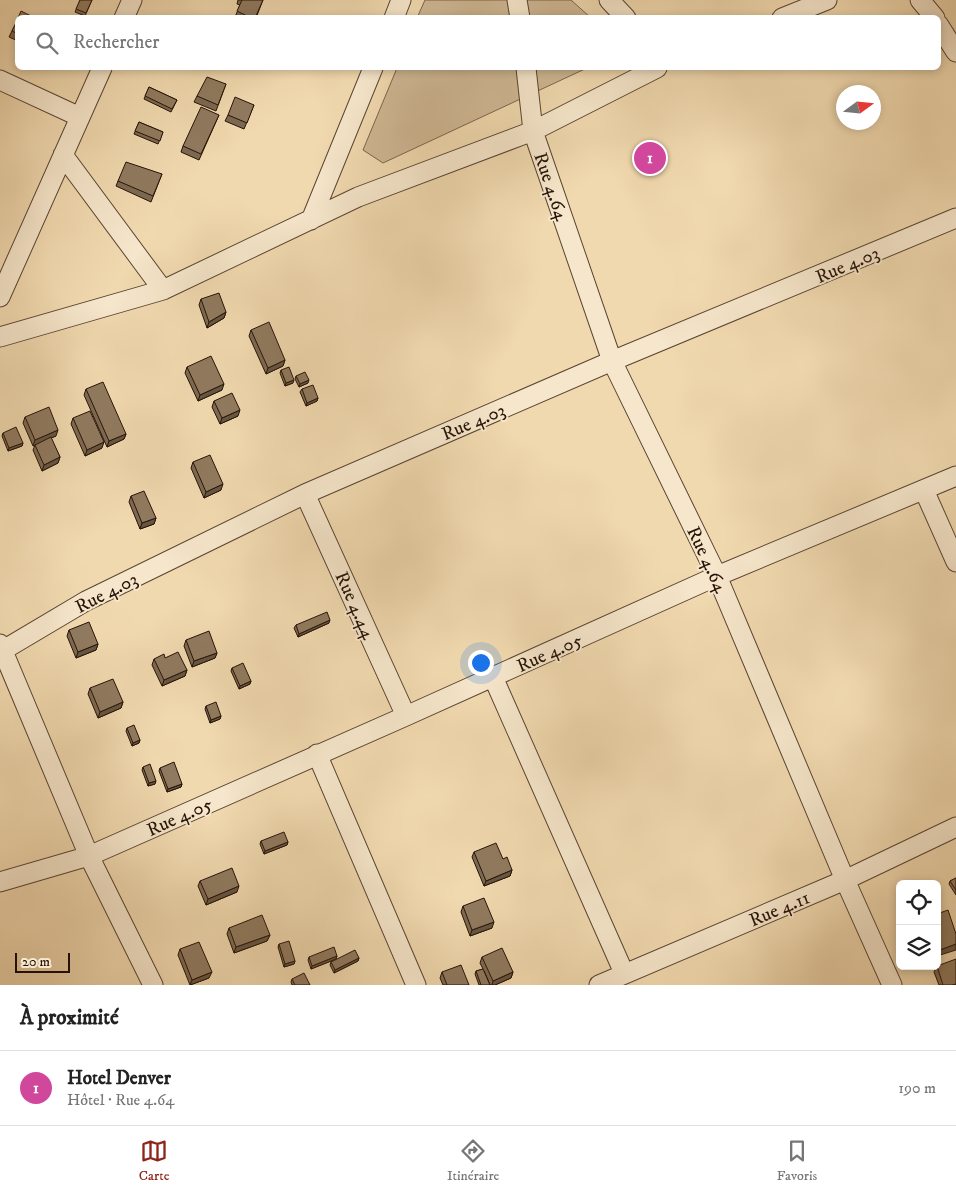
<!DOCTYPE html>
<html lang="fr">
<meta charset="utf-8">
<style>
:root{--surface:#fff;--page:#f2f2f2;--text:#222;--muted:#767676;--line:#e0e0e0;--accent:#8f2418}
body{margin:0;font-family:"IM FELL DW Pica",serif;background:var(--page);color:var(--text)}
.controls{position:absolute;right:15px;bottom:15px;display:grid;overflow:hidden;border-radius:8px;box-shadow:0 2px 8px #0003}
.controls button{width:45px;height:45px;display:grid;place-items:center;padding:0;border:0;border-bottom:1px solid var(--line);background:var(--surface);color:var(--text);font:25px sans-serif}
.compass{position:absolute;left:836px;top:85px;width:45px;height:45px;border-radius:50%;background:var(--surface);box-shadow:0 2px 8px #0003;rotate:75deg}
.scale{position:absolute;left:15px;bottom:12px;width:55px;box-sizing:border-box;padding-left:5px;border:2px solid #261308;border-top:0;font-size:14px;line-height:18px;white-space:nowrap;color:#261308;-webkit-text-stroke:4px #f6e6cb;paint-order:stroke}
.you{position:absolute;left:480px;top:662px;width:18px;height:18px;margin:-12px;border:4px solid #fff;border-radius:50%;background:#1a73e8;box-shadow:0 0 0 8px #1a73e833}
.badge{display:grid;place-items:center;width:32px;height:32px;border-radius:50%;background:var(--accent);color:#fff;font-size:16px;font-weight:700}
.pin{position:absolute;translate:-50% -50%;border:2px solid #fff;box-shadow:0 1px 5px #0006}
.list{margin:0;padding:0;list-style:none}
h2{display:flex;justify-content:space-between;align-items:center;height:65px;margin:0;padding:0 20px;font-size:21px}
h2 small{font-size:16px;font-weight:400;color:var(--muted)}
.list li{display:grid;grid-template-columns:32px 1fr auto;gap:15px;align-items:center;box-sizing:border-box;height:75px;padding:0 20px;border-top:1px solid var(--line)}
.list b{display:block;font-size:19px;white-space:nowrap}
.list p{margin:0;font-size:16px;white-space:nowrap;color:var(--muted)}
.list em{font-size:16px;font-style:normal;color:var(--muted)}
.icon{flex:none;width:28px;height:28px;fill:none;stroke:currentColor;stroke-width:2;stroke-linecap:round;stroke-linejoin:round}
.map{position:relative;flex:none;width:956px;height:985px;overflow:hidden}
.search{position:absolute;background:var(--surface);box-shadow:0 2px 8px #0003;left:15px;right:15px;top:15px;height:55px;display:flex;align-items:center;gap:12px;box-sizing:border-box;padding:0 18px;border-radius:8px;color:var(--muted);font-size:19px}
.sheet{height:140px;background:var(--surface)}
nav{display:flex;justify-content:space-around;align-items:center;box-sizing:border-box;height:70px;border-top:1px solid var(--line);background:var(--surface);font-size:14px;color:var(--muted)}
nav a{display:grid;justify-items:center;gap:2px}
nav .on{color:var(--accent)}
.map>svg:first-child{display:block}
</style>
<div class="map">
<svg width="956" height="985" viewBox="0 0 956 985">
<rect width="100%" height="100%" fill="#f1d9af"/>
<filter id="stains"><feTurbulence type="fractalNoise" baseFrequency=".004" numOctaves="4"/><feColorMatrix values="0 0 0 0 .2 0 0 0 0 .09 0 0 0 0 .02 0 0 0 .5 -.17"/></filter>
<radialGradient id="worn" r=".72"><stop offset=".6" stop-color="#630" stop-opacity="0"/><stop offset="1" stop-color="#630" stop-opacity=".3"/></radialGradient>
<path fill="#ceb793" stroke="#7a654e" d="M425,0H571L590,17L417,18Z
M397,68H587L383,163L363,150Z"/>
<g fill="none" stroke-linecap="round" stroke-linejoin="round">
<defs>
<path id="minor" d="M517,0L520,18
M609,0L626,18
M920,0L935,18
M124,18L132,0
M394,18L401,0
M782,18L827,0
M938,24L956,52
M526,68L533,131L612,361L717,576L845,880L892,985
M0,80L80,117
M63,155L163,290
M311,220L373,68
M0,297L102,68
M0,337L163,290L358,197L533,131L657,68
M924,490L956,562
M305,494L406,716
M0,644L89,856L153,985
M0,652L86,601L305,494L612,361L956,218
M493,677L624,973
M317,754L416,985
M0,882L89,856L406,716L717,576L956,476
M599,985L845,880L956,827"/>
</defs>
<use href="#minor" stroke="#594432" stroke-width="21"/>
<use href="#minor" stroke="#f6e6cb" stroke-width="19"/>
</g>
<path fill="#7c6952" stroke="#261308" d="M80,0H92L85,16L75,12Z
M238,0H263L256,18H234L235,17L240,5L237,4Z
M18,19V41L9,37Z
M226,84L216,111L194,102L197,96Z
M149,87L177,100L171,112L144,99Z
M254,105L244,129L225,121L228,115Z
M219,115L199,160L181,152L183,146Z
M139,122L163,132L158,144L134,134Z
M162,174L151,202L116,186L118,181Z
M201,299L226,312L224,318L207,328L199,305Z
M251,330L285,360L283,366L266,374L249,336Z
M187,367L222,390L198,401L185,373Z
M281,370L293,383L285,386L280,373Z
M296,376L308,383L299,387L295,379Z
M86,389L126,434L124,439L107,447L84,395Z
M302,389L318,398L317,401L306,406L300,392Z
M214,401L238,416L220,424L212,407Z
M25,417L56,436L51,438L60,457L58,463L42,471L33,450L35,445L33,446L23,423Z
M73,418L102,448L85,456L71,424Z
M3,433L23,443L22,446L8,451L2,436Z
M193,462L221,490L204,498L191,468Z
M131,496L156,518L154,524L140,529L129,502Z
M329,623L298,637L294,628L296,625Z
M69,630L98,644L96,650L76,658L67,636Z
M186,640L217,653L215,658L192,667L184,646Z
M154,659L187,670L185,676L162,686L152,665Z
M232,668L251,681L250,684L239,689L231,671Z
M90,688L123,702L121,708L98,718L88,694Z
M206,706L221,716L220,719L210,723L205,709Z
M127,728L140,740L139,743L132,746L126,731Z
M143,767L155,784L148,786L142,770Z
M160,768L182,784L181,787L167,792L159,771Z
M261,841L288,842L287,845L264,854L260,844Z
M474,852L503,859L512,870L510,876L484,886L472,857Z
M956,878V895L949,884L950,881Z
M200,881L237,892L206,905L198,886Z
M463,906L492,928L470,936L461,912Z
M229,928L270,935L267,941L234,953L227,934Z
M279,944L295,961L294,964L284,967L278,947Z
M180,949L209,978L190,985L178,955Z
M337,956L336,959L311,969L308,960L309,957Z
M482,957L513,972L511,978L495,985H490L484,971L490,985H479L475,974L476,971L483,969L480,963Z
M359,958L358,961L334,973L330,965L331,962Z
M937,966L956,985H939L934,972Z
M442,972L469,985H443L440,978Z
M292,979L310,985H292L291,982Z"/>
<path fill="#655542" stroke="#261308" d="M226,312L224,318L207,328L209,322Z
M285,360L283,366L266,374L268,368Z
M294,380L293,383L285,386L286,383Z
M309,380L308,383L299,387L300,384Z
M224,384L222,390L198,401L200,395Z
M318,398L317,401L306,406L307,403Z
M240,410L238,416L220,424L222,418Z
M58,430L56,436L33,446L35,440Z
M126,434L124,439L107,447L109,441Z
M104,442L102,448L85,456L87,450Z
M23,443L22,446L8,451L9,448Z
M60,457L58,463L42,471L44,465Z
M223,484L221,490L204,498L206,492Z
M156,518L154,524L140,529L142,523Z
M330,620L329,623L298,637L299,634Z
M98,644L96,650L76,658L78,652Z
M217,653L215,658L192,667L194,661Z
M187,670L185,676L162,686L164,680Z
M251,681L250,684L239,689L240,686Z
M123,702L121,708L98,718L100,712Z
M221,716L220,719L210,723L211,720Z
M140,740L139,743L132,746L133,743Z
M156,781L155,784L148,786L149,783Z
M182,784L181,787L167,792L168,789Z
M288,842L287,845L264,854L265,851Z
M512,870L510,876L484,886L486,881Z
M239,886L237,892L206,905L208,899Z
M494,922L492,928L470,936L472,930Z
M270,935L267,941L234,953L236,947Z
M956,944V950L937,956V951Z
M337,956L336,959L311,969L312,966Z
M359,958L358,961L334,973L335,970Z
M295,961L294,964L284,967L285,964Z
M212,972L209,978L190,985L192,980Z
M513,972L511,978L495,985H492L493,981Z"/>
<path fill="#907a5f" stroke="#261308" d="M80,0H92L86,13L76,9Z
M242,0H263L255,18H251L237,11Z
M21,11L35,18H18Z
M18,19V34L12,31Z
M207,77L226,84L218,105L197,96Z
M149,87L177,100L172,109L145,96Z
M235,97L254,105L247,123L228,115Z
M201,107L219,115L201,154L183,146Z
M139,122L163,132L160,141L135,131Z
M126,162L162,174L153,196L118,181Z
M219,293L226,312L209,322L201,299Z
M269,322L285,360L268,368L251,330Z
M211,356L224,384L200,395L187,367Z
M289,367L294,380L286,383L281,370Z
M305,372L309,380L300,384L296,376Z
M103,382L126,434L109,441L86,389Z
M313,385L318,398L307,403L302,389Z
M232,393L240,410L222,418L214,401Z
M49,407L58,430L35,440L25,417Z
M90,411L104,442L87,450L73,418Z
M16,427L23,443L9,448L3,433Z
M51,437L60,457L44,465L35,445Z
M210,455L223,484L206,492L193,462Z
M144,491L156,518L142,523L131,496Z
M327,612L330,620L299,634L296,625Z
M89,622L98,644L78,652L69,630Z
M209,631L217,653L194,661L186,640Z
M178,652L187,670L164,680L154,659L164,654L165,658Z
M243,663L251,681L240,686L232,668Z
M113,679L123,702L100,712L90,688Z
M216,702L221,716L211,720L206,706Z
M134,725L140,740L133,743L127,728Z
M174,762L182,784L168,789L160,768Z
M150,764L156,781L149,783L143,767Z
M284,832L288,842L265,851L261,841Z
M496,843L503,859L507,857L512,870L486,881L474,852Z
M232,868L239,886L208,899L200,881Z
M956,878V890L950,881Z
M484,898L494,922L472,930L463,906Z
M948,910L956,934V944L937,951V914Z
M262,915L270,935L236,947L229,928Z
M289,941L295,961L285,964L279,944Z
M199,942L212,972L192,980L180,949Z
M334,947L337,956L312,966L309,957Z
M502,948L513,972L493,981L482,957Z
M355,950L359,958L335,970L331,962Z
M956,959V984L952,985H943L937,966Z
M461,965L469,985H447L442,972Z
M483,969L490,985H481L476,971Z
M304,973L310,985H295L292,979Z"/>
<g text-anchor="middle" stroke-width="4" stroke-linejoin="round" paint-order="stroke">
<g font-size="19" fill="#261308" stroke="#f6e6cb">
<text transform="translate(552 186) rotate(71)" y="7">Rue 4.64</text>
<text transform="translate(847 264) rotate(-23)" y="7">Rue 4.03</text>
<text transform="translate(473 421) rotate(-23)" y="7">Rue 4.03</text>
<text transform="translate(708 559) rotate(65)" y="7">Rue 4.64</text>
<text transform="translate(106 592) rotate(-27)" y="7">Rue 4.03</text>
<text transform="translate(356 605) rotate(66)" y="7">Rue 4.44</text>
<text transform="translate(549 652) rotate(-24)" y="7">Rue 4.05</text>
<text transform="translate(179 816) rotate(-24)" y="7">Rue 4.05</text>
<text transform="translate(779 908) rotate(-23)" y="7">Rue 4.11</text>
</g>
</g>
<rect width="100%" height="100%" filter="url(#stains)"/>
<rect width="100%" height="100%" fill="url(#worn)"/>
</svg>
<div class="controls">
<button><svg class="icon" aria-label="locate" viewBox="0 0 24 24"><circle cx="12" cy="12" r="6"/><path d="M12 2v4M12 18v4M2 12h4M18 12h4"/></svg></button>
<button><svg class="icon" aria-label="layers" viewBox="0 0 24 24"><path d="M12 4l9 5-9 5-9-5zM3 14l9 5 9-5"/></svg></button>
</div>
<svg class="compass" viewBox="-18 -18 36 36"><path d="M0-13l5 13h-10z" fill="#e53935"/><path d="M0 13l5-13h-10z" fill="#767676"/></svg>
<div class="scale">20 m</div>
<div class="you"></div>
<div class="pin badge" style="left:650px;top:158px;background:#d1479c">1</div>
<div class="search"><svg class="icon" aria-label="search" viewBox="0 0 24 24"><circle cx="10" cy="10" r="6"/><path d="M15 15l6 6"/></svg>Rechercher</div>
</div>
<section class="sheet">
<h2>À proximité<small></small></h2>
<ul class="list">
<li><span class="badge" style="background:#d1479c">1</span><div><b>Hotel Denver</b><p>Hôtel · Rue 4.64</p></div><em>190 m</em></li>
</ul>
</section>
<nav>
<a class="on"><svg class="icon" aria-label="map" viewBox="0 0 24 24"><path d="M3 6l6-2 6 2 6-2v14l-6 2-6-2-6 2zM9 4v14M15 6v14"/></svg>Carte</a>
<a><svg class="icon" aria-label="directions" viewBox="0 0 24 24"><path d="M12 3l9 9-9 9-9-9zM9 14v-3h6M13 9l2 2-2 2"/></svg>Itinéraire</a>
<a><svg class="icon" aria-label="saved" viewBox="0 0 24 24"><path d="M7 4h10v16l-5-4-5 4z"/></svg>Favoris</a>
</nav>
